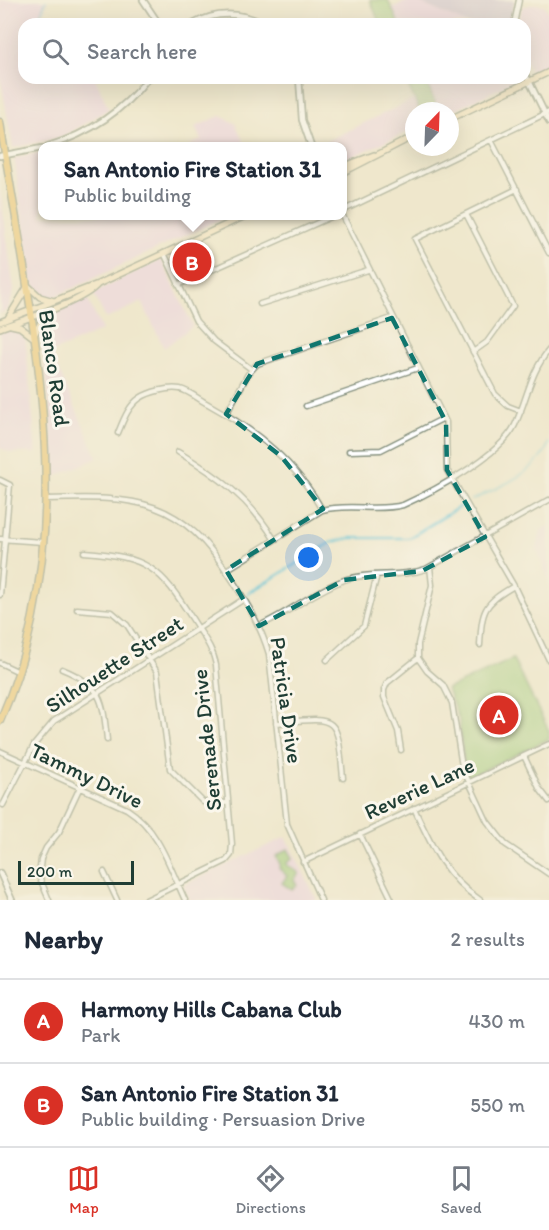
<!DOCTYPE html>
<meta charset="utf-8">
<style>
:root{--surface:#fff;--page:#f6f6f7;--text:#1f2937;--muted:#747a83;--line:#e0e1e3;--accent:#d93025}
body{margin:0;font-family:Itim,sans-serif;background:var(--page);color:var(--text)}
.compass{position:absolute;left:405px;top:102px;width:54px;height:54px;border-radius:50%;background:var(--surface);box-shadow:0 6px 24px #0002;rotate:23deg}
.scale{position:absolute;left:18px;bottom:15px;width:116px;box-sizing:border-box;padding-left:6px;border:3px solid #1f3d34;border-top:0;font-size:16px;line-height:21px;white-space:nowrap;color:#1f3d34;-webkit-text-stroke:4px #fbf7ec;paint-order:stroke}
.you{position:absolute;left:309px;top:558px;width:21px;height:21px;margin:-15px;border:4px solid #fff;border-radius:50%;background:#1a73e8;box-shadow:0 0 0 9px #1a73e833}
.badge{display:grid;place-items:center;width:39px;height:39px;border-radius:50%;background:var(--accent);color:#fff;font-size:20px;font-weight:700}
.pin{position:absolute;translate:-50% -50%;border:3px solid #fff;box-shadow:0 2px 6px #0006}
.popup{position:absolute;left:38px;top:142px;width:309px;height:78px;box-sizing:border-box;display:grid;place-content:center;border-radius:12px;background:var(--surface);filter:drop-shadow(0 2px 4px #0005);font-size:20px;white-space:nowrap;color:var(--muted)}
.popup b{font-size:22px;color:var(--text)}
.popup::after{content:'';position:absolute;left:50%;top:100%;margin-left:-12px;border:12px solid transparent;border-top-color:var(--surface)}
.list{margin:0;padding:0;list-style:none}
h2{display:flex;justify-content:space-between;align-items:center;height:78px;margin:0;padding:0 24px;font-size:26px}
h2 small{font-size:20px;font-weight:400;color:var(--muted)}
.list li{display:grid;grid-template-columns:39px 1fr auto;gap:18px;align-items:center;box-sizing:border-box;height:84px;padding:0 24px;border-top:2px solid var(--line)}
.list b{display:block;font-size:22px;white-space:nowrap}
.list p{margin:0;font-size:20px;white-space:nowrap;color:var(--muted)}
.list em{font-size:20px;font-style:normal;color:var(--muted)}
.icon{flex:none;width:33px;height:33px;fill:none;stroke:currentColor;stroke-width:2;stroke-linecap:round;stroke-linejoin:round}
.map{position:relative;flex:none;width:549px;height:900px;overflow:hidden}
.search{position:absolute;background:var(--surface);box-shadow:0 6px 24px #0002;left:18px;right:18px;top:18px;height:66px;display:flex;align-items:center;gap:15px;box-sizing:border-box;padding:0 21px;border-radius:18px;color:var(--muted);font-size:22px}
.sheet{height:246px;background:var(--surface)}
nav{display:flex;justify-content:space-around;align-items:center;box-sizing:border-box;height:84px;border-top:2px solid var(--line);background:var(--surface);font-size:16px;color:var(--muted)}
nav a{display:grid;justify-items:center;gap:3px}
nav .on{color:var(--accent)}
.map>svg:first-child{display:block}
</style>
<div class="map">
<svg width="549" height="900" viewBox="0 0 549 900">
<rect width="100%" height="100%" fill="#fbf7ec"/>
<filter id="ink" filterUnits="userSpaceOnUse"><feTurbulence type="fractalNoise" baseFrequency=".0167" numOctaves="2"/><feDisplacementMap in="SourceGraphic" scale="12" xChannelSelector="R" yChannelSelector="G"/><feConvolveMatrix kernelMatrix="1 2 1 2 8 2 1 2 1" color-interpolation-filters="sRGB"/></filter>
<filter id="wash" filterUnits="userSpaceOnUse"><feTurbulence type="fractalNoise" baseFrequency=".008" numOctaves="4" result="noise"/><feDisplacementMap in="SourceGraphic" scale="24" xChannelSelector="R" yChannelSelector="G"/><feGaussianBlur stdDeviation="1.35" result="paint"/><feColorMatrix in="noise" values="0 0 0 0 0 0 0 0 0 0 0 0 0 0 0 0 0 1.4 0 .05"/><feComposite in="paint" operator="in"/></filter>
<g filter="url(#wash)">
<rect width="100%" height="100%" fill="#efe7cc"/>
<path fill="#edd0e8" d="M0,0H48L38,24H24V78H95L109,109L63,137L13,148L0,76Z
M409,0H413L468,24H399L391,8Z
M535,4L544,5L549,13V65L531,74L525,60V24H518L522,7Z
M424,78H519V79L450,112L439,111Z
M414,99L420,111H414V129L342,161V146H316Z
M220,116L235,123L246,146H188L201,140L195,127Z
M42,152V216H227L56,296L50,298L43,296L32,283L14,158Z
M0,190L14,290L8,310L0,314Z
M161,259L193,326L164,348L142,302L106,319L93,293Z
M86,296L102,330L51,353L98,458L54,477L48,392L40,330L45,317Z
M9,328L18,329L25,335L36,453H11L0,448V333Z
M549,526V581L537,549L541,530Z
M286,837L317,900H190L183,885Z"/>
<path fill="#ccbed4" d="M413,0H515L510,24H468Z"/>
<path fill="#9ac978" stroke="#5c8356" stroke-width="1.5" d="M370,0H388L399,24H380Z
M405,78H424L439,111H420Z
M513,659L549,731V739L469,777L464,766L459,720L447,689Z
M288,849L293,858L286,864L299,873L294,880L297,885L292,890L282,883L287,876L279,868L280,864L276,856Z"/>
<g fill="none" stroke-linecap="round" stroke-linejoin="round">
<path stroke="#5cc4d8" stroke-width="1.5" d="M37,24L46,0
M472,500C498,487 538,473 549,443
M247,594L332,542L351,538H409L461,506"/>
</g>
</g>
<g filter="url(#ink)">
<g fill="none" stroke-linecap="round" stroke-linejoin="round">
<defs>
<path id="minor" d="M514,24L519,0
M525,73L529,81
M491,140L549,253
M517,189L415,239L495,394L508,406L521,411
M342,211L549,112
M342,214L446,422L447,470L514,586L549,660
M466,214L513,306L487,342L473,352
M164,253L196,321L214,341L251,369
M178,285L333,216
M260,304L368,270
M306,406L418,368
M226,414L248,374L257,364L392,318
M118,433C123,421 128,406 140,398C149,392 168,387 180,389C189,391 200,400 208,404C255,430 296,462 322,510
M349,451L381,450L444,418
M178,452C217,475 250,499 274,539
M0,480L10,485L0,595
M46,499C137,496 181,497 233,581C248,605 261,627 269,654L287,824L321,900
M0,539L43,542
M84,552C148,557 160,567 193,620C202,635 213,648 216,665L232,844L231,855L226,861L146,900
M430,567L432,585L418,644V658L427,671L443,685L452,703L462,767L487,821L505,844L549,874
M226,570L322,510C349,503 377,512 403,505C434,491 501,455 515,425C527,400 530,372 549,350
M77,609L112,612L127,625L157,672L170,769L203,802L228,803
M259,626C289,613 317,589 347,579C373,571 400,578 426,569L549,500
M480,645C482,610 483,604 514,586
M327,660L364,626L377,575
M0,663L19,672
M62,669C102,685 103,700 107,740
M276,723C339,717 337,714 343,778
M401,750L398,731L384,697V690L387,683L418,658
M0,751L127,809C159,829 170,868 185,900
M524,756L539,788L549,801
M3,805L34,745L54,721L244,599
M414,808C431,845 445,877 480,900
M360,834L392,900
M303,862L549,744
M104,872L117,900
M49,900L39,876L41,859L46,848L59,832L80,787"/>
<path id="tertiary" d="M143,0L159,24
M193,24C216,11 241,12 265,24
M299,78L302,120L311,146
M529,81L549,122
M48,146C88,134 123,111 148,78
M0,156L42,148
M0,873L12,900"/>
<path id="secondary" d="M450,119L549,72
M342,167L374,155
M342,173L414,136
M27,285L40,297L54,301
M8,318L26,289
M0,322L98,284L245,216
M11,325L20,327L33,337L46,313
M0,328C25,319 82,303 98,284"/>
<path id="primary" d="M0,122C31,322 85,528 0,721"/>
</defs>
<use href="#minor" stroke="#879280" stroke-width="7"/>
<use href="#tertiary" stroke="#879280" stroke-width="8"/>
<use href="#secondary" stroke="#879280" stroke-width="8"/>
<use href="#primary" stroke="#879280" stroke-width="9"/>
<use href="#minor" stroke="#fff" stroke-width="4"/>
<use href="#tertiary" stroke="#fff" stroke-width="4.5"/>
<use href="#secondary" stroke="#f9e7c3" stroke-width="5"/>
<use href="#primary" stroke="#efc469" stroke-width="6"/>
</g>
</g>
<path d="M0 0H549V900H0ZM392,318L446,422L447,470L485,537L422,571L344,580L259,626L226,570L323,509L281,456L226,414L257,364Z" fill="#efe7cc" fill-opacity=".55" fill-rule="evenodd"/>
<path fill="none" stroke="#0f766e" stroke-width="4.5" stroke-dasharray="12 8" stroke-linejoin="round" d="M392,318L446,422L447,470L485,537L422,571L344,580L259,626L226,570L323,509L281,456L226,414L257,364Z"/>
<g text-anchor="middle" stroke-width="6" stroke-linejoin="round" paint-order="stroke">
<g font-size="22" fill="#1f3d34" stroke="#fbf7ec">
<text transform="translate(55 368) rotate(82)" y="8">Blanco Road</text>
<text transform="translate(114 664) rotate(-33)" y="8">Silhouette Street</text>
<text transform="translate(287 700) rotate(82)" y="8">Patricia Drive</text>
<text transform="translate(206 740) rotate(-96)" y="8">Serenade Drive</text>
<text transform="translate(87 775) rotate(26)" y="8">Tammy Drive</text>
<text transform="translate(419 788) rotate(-25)" y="8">Reverie Lane</text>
</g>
</g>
</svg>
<svg class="compass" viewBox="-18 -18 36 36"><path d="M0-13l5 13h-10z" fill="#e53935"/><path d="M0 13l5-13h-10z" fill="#747a83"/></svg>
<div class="scale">200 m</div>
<div class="you"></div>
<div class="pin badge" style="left:499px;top:715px">A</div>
<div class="pin badge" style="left:192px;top:262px">B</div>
<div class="popup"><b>San Antonio Fire Station 31</b>Public building</div>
<div class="search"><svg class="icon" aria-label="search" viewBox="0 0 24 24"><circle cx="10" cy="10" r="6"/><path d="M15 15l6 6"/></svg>Search here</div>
</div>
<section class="sheet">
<h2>Nearby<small>2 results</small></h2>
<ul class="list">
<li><span class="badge">A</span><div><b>Harmony Hills Cabana Club</b><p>Park</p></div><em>430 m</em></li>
<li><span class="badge">B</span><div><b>San Antonio Fire Station 31</b><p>Public building · Persuasion Drive</p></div><em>550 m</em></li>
</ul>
</section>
<nav>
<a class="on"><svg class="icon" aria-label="map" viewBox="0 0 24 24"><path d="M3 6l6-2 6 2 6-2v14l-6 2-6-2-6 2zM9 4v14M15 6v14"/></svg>Map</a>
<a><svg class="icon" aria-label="directions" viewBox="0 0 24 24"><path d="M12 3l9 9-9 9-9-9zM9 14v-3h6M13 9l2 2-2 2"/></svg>Directions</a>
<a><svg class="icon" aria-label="saved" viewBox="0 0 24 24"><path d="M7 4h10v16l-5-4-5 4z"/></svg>Saved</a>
</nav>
